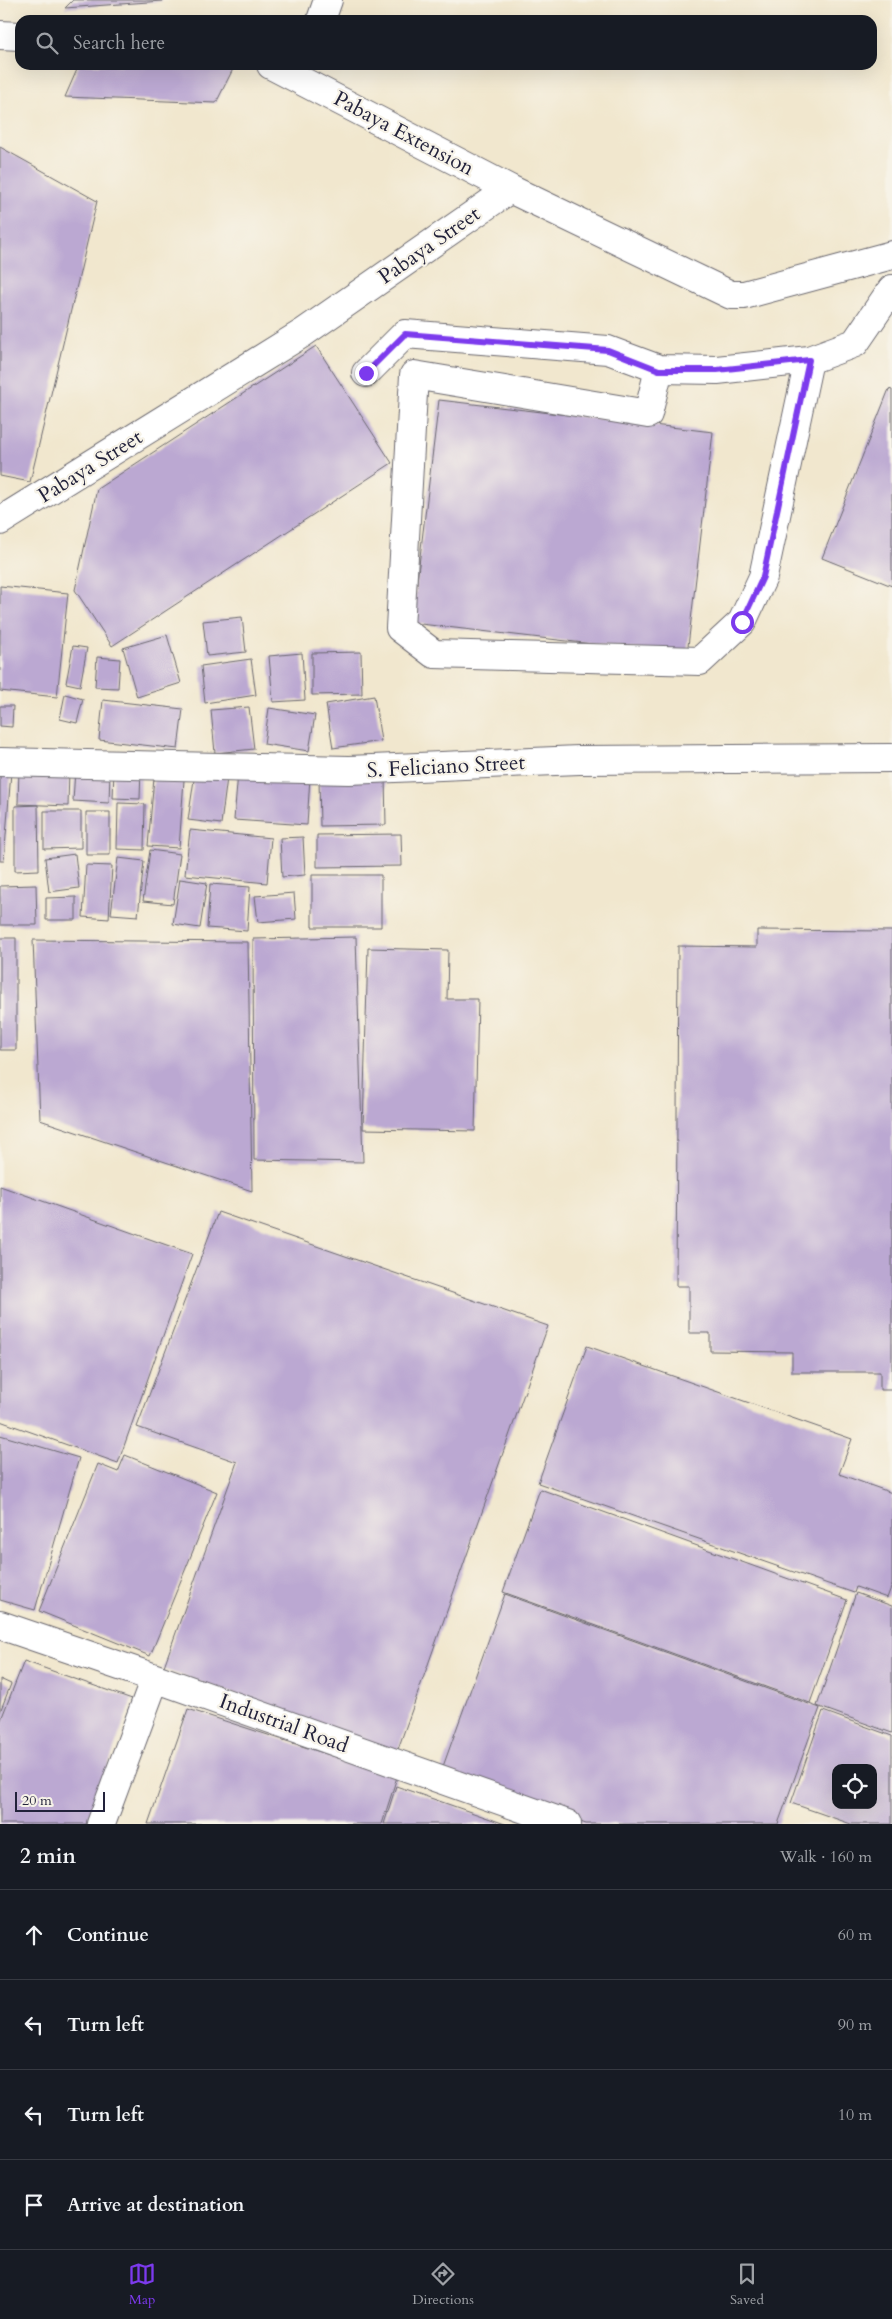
<!DOCTYPE html>
<meta charset="utf-8">
<style>
:root{--surface:#171b24;--page:#20242c;--text:#f1f3f6;--muted:#9ea1a6;--line:#363941;--accent:#7c3aed}
body{margin:0;font-family:Cardo,serif;background:var(--page);color:var(--text)}
.controls{position:absolute;right:15px;bottom:15px;display:grid;overflow:hidden;border-radius:10px;box-shadow:0 5px 20px #0002}
.controls button{width:45px;height:45px;display:grid;place-items:center;padding:0;border:0;border-bottom:1px solid var(--line);background:var(--surface);color:var(--text);font:25px sans-serif}
.scale{position:absolute;left:15px;bottom:12px;width:90px;box-sizing:border-box;padding-left:5px;border:2px solid #22223b;border-top:0;font-size:14px;line-height:18px;white-space:nowrap;color:#22223b;-webkit-text-stroke:4px #f7f3e8;paint-order:stroke}
.stop{position:absolute;width:15px;height:15px;margin:-11px;border:4px solid #7c3aed;border-radius:50%;background:#fff}
.stop.end{background:#7c3aed;border-color:#fff;box-shadow:0 1px 5px #0008}
.list{margin:0;padding:0;list-style:none}
h2{display:flex;justify-content:space-between;align-items:center;height:65px;margin:0;padding:0 20px;font-size:21px}
h2 small{font-size:16px;font-weight:400;color:var(--muted)}
.list li{display:grid;grid-template-columns:32px 1fr auto;gap:15px;align-items:center;box-sizing:border-box;height:90px;padding:0 20px;border-top:1px solid var(--line)}
.list b{display:block;font-size:19px;white-space:nowrap}
.list em{font-size:16px;font-style:normal;color:var(--muted)}
.icon{flex:none;width:28px;height:28px;fill:none;stroke:currentColor;stroke-width:2;stroke-linecap:round;stroke-linejoin:round}
.map{position:relative;flex:none;width:892px;height:1824px;overflow:hidden}
.search{position:absolute;background:var(--surface);box-shadow:0 5px 20px #0002;left:15px;right:15px;top:15px;height:55px;display:flex;align-items:center;gap:12px;box-sizing:border-box;padding:0 18px;border-radius:15px;color:var(--muted);font-size:19px}
.sheet{height:425px;background:var(--surface)}
nav{display:flex;justify-content:space-around;align-items:center;box-sizing:border-box;height:70px;border-top:1px solid var(--line);background:var(--surface);font-size:14px;color:var(--muted)}
nav a{display:grid;justify-items:center;gap:2px}
nav .on{color:var(--accent)}
.map>svg:first-child{display:block}
</style>
<div class="map">
<svg width="892" height="1824" viewBox="0 0 892 1824">
<rect width="100%" height="100%" fill="#f7f3e8"/>
<filter id="ink" filterUnits="userSpaceOnUse"><feTurbulence type="fractalNoise" baseFrequency=".02" numOctaves="2"/><feDisplacementMap in="SourceGraphic" scale="10" xChannelSelector="R" yChannelSelector="G"/><feConvolveMatrix kernelMatrix="1 2 1 2 8 2 1 2 1" color-interpolation-filters="sRGB"/></filter>
<filter id="wash" filterUnits="userSpaceOnUse"><feTurbulence type="fractalNoise" baseFrequency=".0096" numOctaves="4" result="noise"/><feDisplacementMap in="SourceGraphic" scale="20" xChannelSelector="R" yChannelSelector="G"/><feGaussianBlur stdDeviation="1.12" result="paint"/><feColorMatrix in="noise" values="0 0 0 0 0 0 0 0 0 0 0 0 0 0 0 0 0 1.4 0 .05"/><feComposite in="paint" operator="in"/></filter>
<g filter="url(#wash)">
<rect width="100%" height="100%" fill="#f1e7ce"/>
<g id="blocks">
<path fill="#bba8d2" fill-rule="evenodd" d="M73,0H162V1L65,8Z
M79,65H235L216,103L65,97Z
M0,147L97,201L30,482L0,476Z
M316,346L392,463L112,646L75,590L97,489Z
M889,389L892,390V586L822,558Z
M439,400L713,432L687,655L412,623Z
M0,586L68,593L57,697L0,691Z
M242,617L246,652L207,656L203,621Z
M167,635L181,683L137,697L123,648Z
M73,646L87,648L80,686L66,683Z
M361,652L362,694L312,695V653Z
M302,653L305,700L273,702L269,656Z
M97,657L120,659L118,688L95,687Z
M251,659L256,695L205,703L201,666Z
M65,694L83,699L77,723L60,719Z
M374,696L381,741L333,748L326,704Z
M103,700L183,709L178,749L99,740Z
M0,706H13L12,727L0,726Z
M249,707L254,749L215,753L211,710Z
M269,708L315,715L309,751L264,744Z
M19,768L69,770L68,806L18,804Z
M114,768L141,769L140,799L113,798Z
M75,770L110,772L109,803L73,801Z
M0,771L11,772L4,861H0Z
M195,773L227,778L221,824L188,820Z
M238,773L310,777L307,825L234,820Z
M154,778L184,780L179,848L148,846Z
M385,778L386,825L320,826L319,779Z
M118,803L145,804L144,850L117,849Z
M38,805L39,870L15,871V806Z
M44,811H81V848L44,849Z
M86,812H110V855H86Z
M190,830L271,838L267,883L185,875Z
M401,834L402,866L317,867V835Z
M303,837L305,875L282,877L280,838Z
M150,850L180,854L173,904L143,901Z
M75,854L79,888L49,892L45,858Z
M118,858L144,861L138,916L111,914Z
M86,865L112,866L109,919L83,917Z
M312,875H381V927H312Z
M180,879L207,883L200,928L173,924Z
M210,884L250,887L247,931L207,928Z
M36,885L37,925H0V886Z
M294,893L296,919L258,922L255,896Z
M76,897V920H46V898Z
M757,930L892,931V1390H880V1372H792V1352L710,1351V1333H689V1286H676L678,946L757,947Z
M356,937L363,1162L254,1160L253,939Z
M0,938H16V1050H0Z
M33,940L248,942L252,1191L40,1120Z
M368,948L448,950L447,999H478L475,1131L363,1129Z
M0,1186L192,1254L118,1463L0,1421Z
M218,1212L548,1326L397,1752L163,1669L237,1462L137,1427Z
M587,1346L852,1439L839,1474L892,1493V1585L887,1598L856,1587L854,1593L538,1483Z
M0,1435L79,1458L35,1610L0,1600Z
M125,1455L217,1492L150,1656L39,1611L98,1464L118,1472Z
M540,1489L847,1600L810,1703L503,1592Z
M856,1593L892,1606V1733L817,1706Z
M505,1594L820,1708L778,1824H586L441,1772Z
M24,1661L132,1699L87,1824H0V1722Z
M0,1679L11,1684L0,1712Z
M188,1709L397,1777L382,1824H148Z
M823,1711L892,1736V1824H851L791,1803ZM836,1768H873V1805H836Z
M396,1786L505,1824H384Z"/>
</g>
</g>
<g filter="url(#ink)">
<use href="#blocks" fill-opacity="0" stroke="#6a676e" stroke-width="1"/>
<g fill="none" stroke-linecap="round" stroke-linejoin="round">
<defs>
<path id="minor" d="M321,20L328,0
M0,35L20,36
M271,65L510,189L731,295H744L892,255
M659,369L648,414L414,375L400,628L434,654L700,661L742,622L763,577L809,360
M366,373L405,334L608,350L659,369L717,370L809,360L855,343L892,289
M0,521L303,333L510,189
M0,762L349,770L579,760L892,758
M0,1625L155,1678L567,1824
M101,1824L155,1678"/>
</defs>
<use href="#minor" stroke="#6a676e" stroke-width="30"/>
<use href="#minor" stroke="#fff" stroke-width="28"/>
</g>
</g>
<g fill="none" stroke-linecap="round" stroke-linejoin="round" filter="url(#ink)">
<path stroke="#7c3aed" stroke-width="6" d="M366,373L405,334L608,350L659,370H717L809,360L763,577L742,622"/>
</g>
<g text-anchor="middle" stroke-width="4.5" stroke-linejoin="round" paint-order="stroke">
<g font-size="21" fill="#22223b" stroke="#f7f3e8">
<text transform="translate(404 133) rotate(28)" y="7">Pabaya Extension</text>
<text transform="translate(429 245) rotate(-35)" y="7">Pabaya Street</text>
<text transform="translate(90 466) rotate(-32)" y="7">Pabaya Street</text>
<text transform="translate(446 766) rotate(-3)" y="7">S. Feliciano Street</text>
<text transform="translate(284 1723) rotate(20)" y="7">Industrial Road</text>
</g>
</g>
</svg>
<div class="controls">
<button><svg class="icon" aria-label="locate" viewBox="0 0 24 24"><circle cx="12" cy="12" r="6"/><path d="M12 2v4M12 18v4M2 12h4M18 12h4"/></svg></button>
</div>
<div class="scale">20 m</div>
<div class="stop" style="left:742px;top:622px"></div>
<div class="stop end" style="left:366px;top:373px"></div>
<div class="search"><svg class="icon" aria-label="search" viewBox="0 0 24 24"><circle cx="10" cy="10" r="6"/><path d="M15 15l6 6"/></svg>Search here</div>
</div>
<section class="sheet">
<h2>2 min<small>Walk · 160 m</small></h2>
<ul class="list">
<li><svg class="icon" aria-label="ahead" viewBox="0 0 24 24"><path d="M12 20V5M6 11l6-6 6 6"/></svg><div><b>Continue</b></div><em>60 m</em></li>
<li><svg class="icon" aria-label="left" viewBox="0 0 24 24"><path d="M17 20v-9H6M10 6l-5 5 5 5"/></svg><div><b>Turn left</b></div><em>90 m</em></li>
<li><svg class="icon" aria-label="left" viewBox="0 0 24 24"><path d="M17 20v-9H6M10 6l-5 5 5 5"/></svg><div><b>Turn left</b></div><em>10 m</em></li>
<li><svg class="icon" aria-label="arrive" viewBox="0 0 24 24"><path d="M6 21V4h12l-3 4 3 4H6"/></svg><div><b>Arrive at destination</b></div></li>
</ul>
</section>
<nav>
<a class="on"><svg class="icon" aria-label="map" viewBox="0 0 24 24"><path d="M3 6l6-2 6 2 6-2v14l-6 2-6-2-6 2zM9 4v14M15 6v14"/></svg>Map</a>
<a><svg class="icon" aria-label="directions" viewBox="0 0 24 24"><path d="M12 3l9 9-9 9-9-9zM9 14v-3h6M13 9l2 2-2 2"/></svg>Directions</a>
<a><svg class="icon" aria-label="saved" viewBox="0 0 24 24"><path d="M7 4h10v16l-5-4-5 4z"/></svg>Saved</a>
</nav>
